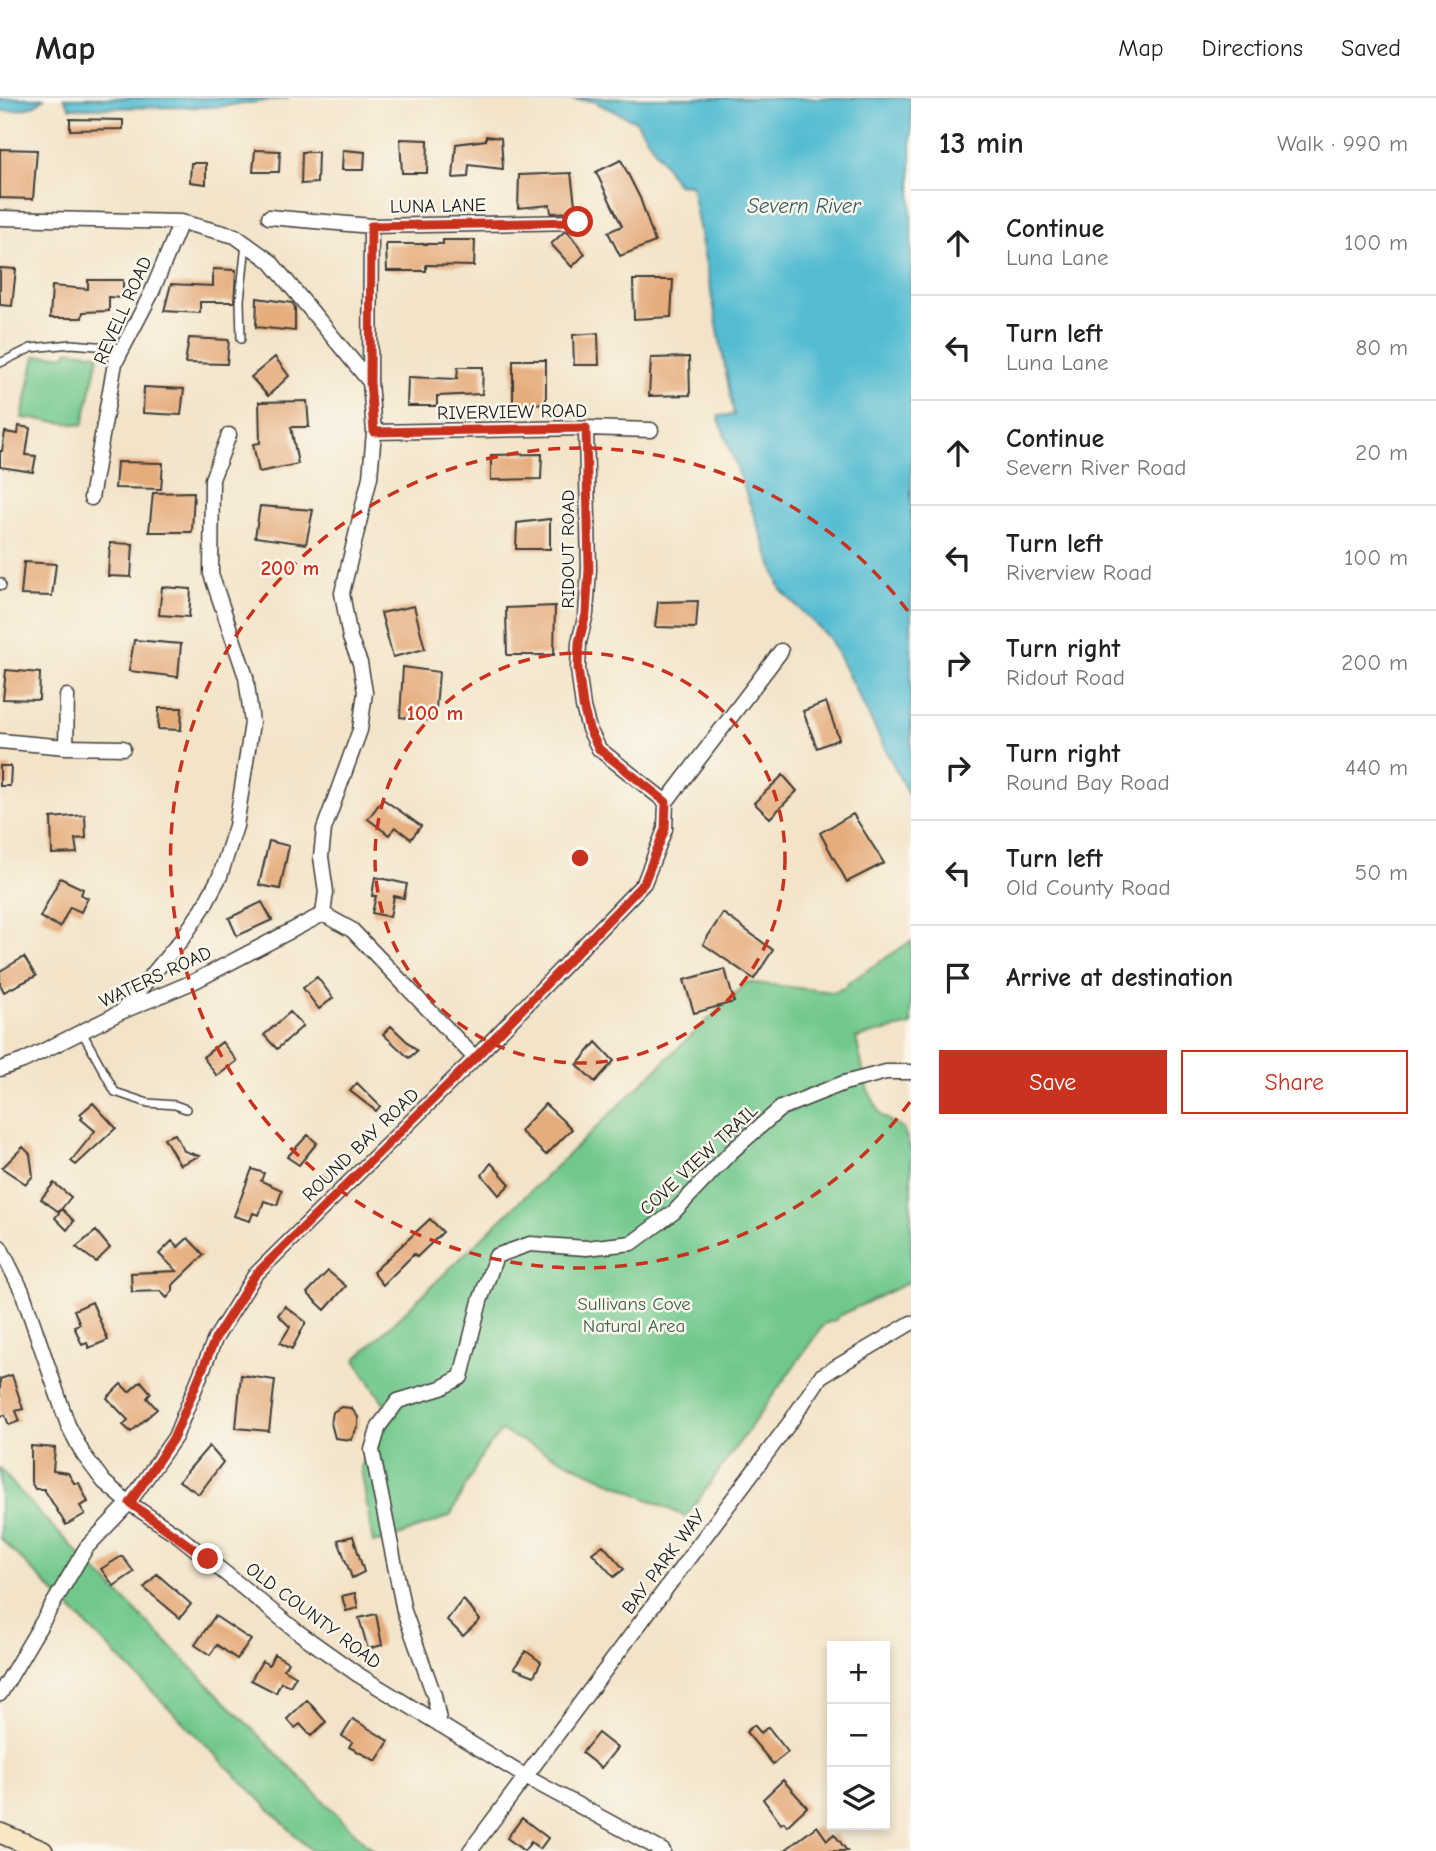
<!DOCTYPE html>
<meta charset="utf-8">
<style>
:root{--surface:#fff;--page:#f6f6f6;--text:#222;--muted:#767676;--line:#e0e0e0;--accent:#c8321e}
body{margin:0;font-family:"Comic Neue",sans-serif;background:var(--page);color:var(--text)}
.controls{position:absolute;right:21px;bottom:21px;display:grid;overflow:hidden;border-radius:0px;box-shadow:0 4px 10px #0003}
.controls button{width:63px;height:63px;display:grid;place-items:center;padding:0;border:0;border-bottom:2px solid var(--line);background:var(--surface);color:var(--text);font:35px sans-serif}
.stop{position:absolute;width:21px;height:21px;margin:-16px;border:5px solid #c8321e;border-radius:50%;background:#fff}
.stop.end{background:#c8321e;border-color:#fff;box-shadow:0 2px 7px #0008}
.list{margin:0;padding:0;list-style:none}
h2{display:flex;justify-content:space-between;align-items:center;height:91px;margin:0;padding:0 28px;font-size:30px}
h2 small{font-size:23px;font-weight:400;color:var(--muted)}
.list li{display:grid;grid-template-columns:46px 1fr auto;gap:21px;align-items:center;box-sizing:border-box;height:105px;padding:0 28px;border-top:2px solid var(--line)}
.list b{display:block;font-size:26px;white-space:nowrap}
.list p{margin:0;font-size:23px;white-space:nowrap;color:var(--muted)}
.list em{font-size:23px;font-style:normal;color:var(--muted)}
.actions{display:flex;gap:14px;padding:21px 28px}
.actions a{flex:1;padding:16px 0;border:2px solid var(--accent);border-radius:0px;text-align:center;font-size:24px;color:var(--accent)}
.actions .main{background:var(--accent);color:#fff}
.icon{flex:none;width:38px;height:38px;fill:none;stroke:currentColor;stroke-width:2;stroke-linecap:round;stroke-linejoin:round}
.map{position:relative;flex:none;width:911px;height:1753px;overflow:hidden}
header{display:flex;align-items:center;gap:42px;box-sizing:border-box;height:98px;padding:0 35px;background:var(--surface);border-bottom:2px solid var(--line)}
header strong{font-size:33px}
nav{display:flex;gap:38px;margin-inline-start:auto;font-size:24px}
main{display:flex}
aside{flex:1;background:var(--surface)}
.map>svg:first-child{display:block}
</style>
<header>
<strong>Map</strong>
<nav><a>Map</a><a>Directions</a><a>Saved</a></nav>
</header>
<main>
<div class="map">
<svg width="911" height="1753" viewBox="0 0 911 1753">
<rect width="100%" height="100%" fill="#fbf7ec"/>
<filter id="ink" filterUnits="userSpaceOnUse"><feTurbulence type="fractalNoise" baseFrequency=".0143" numOctaves="2"/><feDisplacementMap in="SourceGraphic" scale="14" xChannelSelector="R" yChannelSelector="G"/><feConvolveMatrix kernelMatrix="1 2 1 2 8 2 1 2 1" color-interpolation-filters="sRGB"/></filter>
<filter id="wash" filterUnits="userSpaceOnUse"><feTurbulence type="fractalNoise" baseFrequency=".00686" numOctaves="4" result="noise"/><feDisplacementMap in="SourceGraphic" scale="28" xChannelSelector="R" yChannelSelector="G"/><feGaussianBlur stdDeviation="1.57" result="paint"/><feColorMatrix in="noise" values="0 0 0 0 0 0 0 0 0 0 0 0 0 0 0 0 0 1.4 0 .05"/><feComposite in="paint" operator="in"/></filter>
<g filter="url(#wash)">
<rect width="100%" height="100%" fill="#f3e4c9"/>
<path fill="#71c88d" stroke="#467254" stroke-width="2" d="M68,252L99,256L83,327L22,320L35,258L65,257Z
M911,843V927L856,940L867,990L881,1017L904,1032L911,1053V1183L839,1218L836,1222L824,1226L686,1419L501,1333L482,1357L450,1418L393,1440L373,1445L361,1370L371,1338L387,1310L355,1262L747,884L833,894L847,889L848,885Z
M0,1371L37,1413L373,1753H311L0,1440Z"/>
<path fill="#53bcd1" stroke="#386c76" stroke-width="2" d="M0,0H44C34,11 14,13 0,13Z
M64,0H289L216,9L70,10Z
M556,0H911V702L830,541L781,492L718,318L734,317L691,87L677,86L636,23L592,3Z"/>
<g id="blocks">
<path fill="#e5ac7c" d="M70,21L123,22V31L70,32Z
M486,38L501,40L503,71L469,67L468,79L453,80L456,46L486,42Z
M400,41L428,42L427,75H402Z
M0,51L37,52L33,101L0,100Z
M255,52L280,53L279,74H253Z
M343,52L365,54L364,72H342Z
M302,54H318L317,85L301,86Z
M621,62L640,100L655,144L620,158L608,134L622,128L596,74Z
M191,65H206V86L190,84Z
M571,75L576,114L551,115L550,107L518,110L519,77Z
M564,134H568L585,156L572,169L551,146Z
M443,142H475L474,168L426,167V173H387L386,146H443Z
M0,170L16,171L12,208L0,207Z
M213,171L236,172L234,204H200V215L164,213L171,186L213,188Z
M88,182H123V200L109,199V213L83,214L82,220H50L52,188L88,191Z
M633,182H673L671,219L634,221Z
M257,200L292,205L295,209V233L256,229Z
M598,235L599,267H574L573,237Z
M189,240L229,242L227,266L185,265Z
M275,259L289,278L268,298L251,279Z
M689,259L690,297L649,298L651,260Z
M513,262H546V305L513,307Z
M458,269H483L482,296L437,298V308H407L408,279L457,281Z
M144,289L184,291L181,317L143,315Z
M307,303L309,329H291L298,366L259,374L253,346L260,345L259,304Z
M19,328L30,330L26,357L36,358L33,374L0,369V353H2L5,334L18,336Z
M542,356L541,381L491,382V357Z
M117,364L163,365L161,391L115,390Z
M194,394L192,434H149L153,395Z
M260,408L313,412L306,446L255,439Z
M550,421V451H516L517,425Z
M110,445L133,446L131,479L108,478Z
M24,464L56,466L52,498L21,497Z
M162,489L191,491L189,519L159,517Z
M698,503L696,530L655,529L658,504Z
M414,508L425,551L393,559L381,515Z
M555,508L554,557H507L506,510Z
M134,542L181,546L178,579L129,573Z
M403,569L439,574L435,623L400,619Z
M6,572L40,575L39,602L3,601Z
M826,604L839,641L817,650L803,613Z
M159,610H182L181,632L158,631Z
M0,668H11L10,688H0Z
M783,677L797,693L770,720L754,705Z
M383,701L421,728L411,741L395,729L389,737L368,721Z
M853,716L884,765L847,784L820,735Z
M85,717L86,740L75,741L77,755L52,756L51,720Z
M269,743L289,748L280,791L259,787Z
M375,779L407,786L404,800L394,798L390,819L372,815L376,798H372Z
M60,780L83,791L81,797L88,800L81,814L70,809L60,829L40,819Z
M262,804L272,822L237,838L229,820Z
M723,815L773,852L754,881L703,846Z
M24,859L36,878L4,894L0,886V873Z
M725,871L734,904L694,915L684,882Z
M317,879L333,900L319,911L303,890Z
M290,914L303,928L277,951L264,937Z
M391,928L417,953L409,960L383,936Z
M222,944L237,963L217,978L203,959Z
M596,944L614,963L595,984L577,967Z
M357,985L380,1008L376,1013L350,993Z
M93,1005L116,1030L76,1067L71,1063L95,1033L81,1021L83,1019L80,1016Z
M545,1006L572,1031L546,1057L520,1033Z
M175,1036L184,1053L199,1058L180,1067L164,1040Z
M308,1037L317,1045L299,1067L287,1059Z
M23,1049L30,1056L33,1078L26,1086L2,1070Z
M491,1065L510,1086L499,1097L482,1077Z
M252,1071L264,1075L261,1083L282,1092L277,1107L264,1103L259,1117L253,1115L250,1123L234,1118Z
M54,1085L71,1099L59,1114L41,1101Z
M62,1111L74,1123L67,1132L55,1120Z
M430,1121L443,1134L417,1159L414,1156L383,1187L373,1174Z
M96,1133L110,1150L96,1164L76,1149Z
M188,1140L204,1157L173,1187V1193L167,1200L160,1193L132,1194L131,1175L177,1173L159,1156L172,1143L178,1149Z
M328,1173L346,1188L325,1212L307,1195Z
M92,1204L108,1242L89,1250L87,1245L82,1247L74,1228L80,1226L74,1212Z
M285,1208L306,1224L292,1251L280,1245L290,1229L278,1217Z
M12,1277L23,1311L16,1313L20,1323L9,1327L5,1317L0,1318V1281Z
M241,1277L275,1282L269,1333L236,1330Z
M141,1283L151,1295L147,1300L157,1311L131,1334L123,1327L128,1322L107,1300L121,1286L129,1294Z
M341,1309L351,1310L358,1319V1328L351,1342L335,1340L331,1325L333,1314Z
M31,1348L55,1350L53,1373L68,1375L74,1385H79L88,1404L80,1408L85,1416L66,1427L44,1391H35L31,1384Z
M209,1348L223,1364L199,1396L179,1383Z
M353,1438L364,1474L352,1480L338,1442Z
M603,1447L624,1471L614,1479L592,1455Z
M122,1458L134,1474L114,1488L101,1471Z
M157,1476L191,1506L180,1520L144,1490Z
M355,1495L358,1510L346,1513L342,1498Z
M463,1501L480,1522L463,1538L447,1522Z
M376,1516L382,1547L368,1551L359,1520Z
M215,1518L251,1542L237,1561L217,1547L210,1557L195,1547Z
M526,1553L541,1564L534,1578L514,1570Z
M274,1556L288,1564L284,1571L296,1578L290,1588L281,1584L276,1595L251,1582L262,1563L269,1567Z
M307,1602L326,1624L311,1638L300,1626L295,1630L287,1621Z
M353,1621L389,1643L376,1663L349,1649L352,1644L342,1638Z
M754,1627L761,1635L768,1629L788,1654L773,1666L746,1634Z
M598,1635L617,1650L601,1670L582,1655Z
M783,1682L807,1709L787,1728L784,1724L781,1726L763,1701Z
M522,1720L548,1740L540,1751L531,1744L524,1753L507,1740Z
M817,1728L827,1742L834,1736L847,1753H784Z"/>
</g>
</g>
<g filter="url(#ink)">
<use href="#blocks" fill-opacity="0" stroke="#3c3a36" stroke-width="2"/>
<g fill="none" stroke-linecap="round" stroke-linejoin="round">
<defs>
<path id="lane" d="M241,241L240,202L246,146
M0,265L31,250L71,246L122,250
M0,484L2,488
M82,934L115,994L148,1005L175,1007L186,1011"/>
<path id="street" d="M269,119L371,128L578,124
M0,120L181,124L235,138L270,163L370,284
M371,128L370,284L374,334L370,379L342,495L350,540L360,565L365,594L360,632L324,731L321,759L326,794L323,816L352,832L475,960
M586,330L589,471L586,516L579,544L578,571L583,609L589,631L599,651L666,704
M374,334L586,330L651,332
M91,400L115,265L151,196L181,124
M0,643L66,649L123,650
M66,649L67,598
M121,914L182,841L203,810L220,778L236,728L252,625L246,579L211,476L212,381L229,337
M0,971L23,963L121,914L195,883L323,816
M0,1149L22,1193L68,1327L83,1356L104,1384L129,1405L179,1438L298,1534L357,1576L526,1679L663,1753
M0,1596L86,1450L129,1405L175,1339L215,1241L255,1177L475,960L644,785L665,731L666,704L781,553
M440,1627L434,1597L404,1513L372,1352L379,1328L398,1303L441,1290L461,1279L480,1203L496,1158L530,1146L586,1150L632,1145L674,1114L731,1054L781,1010L844,985L886,974H911
M470,1753L791,1323L821,1278L911,1225"/>
<path id="secondary" d="M0,1735L43,1753"/>
</defs>
<use href="#lane" stroke="#3c3a36" stroke-width="10"/>
<use href="#street" stroke="#3c3a36" stroke-width="17"/>
<use href="#secondary" stroke="#3c3a36" stroke-width="22"/>
<use href="#lane" stroke="#fff" stroke-width="7"/>
<use href="#street" stroke="#fff" stroke-width="14"/>
<use href="#secondary" stroke="#f9e7c3" stroke-width="19"/>
</g>
</g>
<g fill="none" stroke-linecap="round" stroke-linejoin="round" filter="url(#ink)">
<path stroke="#c8321e" stroke-width="9" d="M208,1461L130,1405L174,1339L215,1241L255,1177L475,960L644,785L665,731L666,704L599,651L589,631L583,608L578,570L579,544L586,516L589,471L586,330L374,334L370,284L371,128L578,124"/>
</g>
<g fill="none" stroke="#c8321e" stroke-width="3.5" stroke-dasharray="12 9">
<circle cx="580" cy="760" r="205"/>
<path d="M910 1004A410 410 0 1 1 910 516"/>
</g>
<g text-anchor="middle" stroke-width="5" stroke-linejoin="round" paint-order="stroke">
<g font-size="19" fill="#1c1c1c" stroke="#fbf7ec">
<text transform="translate(438 107) rotate(-1)" y="7">LUNA LANE</text>
<text transform="translate(122 212) rotate(-66)" y="7">REVELL ROAD</text>
<text transform="translate(512 313) rotate(-1)" y="7">RIVERVIEW ROAD</text>
<text transform="translate(567 451) rotate(-90)" y="7">RIDOUT ROAD</text>
<text transform="translate(155 878) rotate(-25)" y="7">WATERS ROAD</text>
<text transform="translate(360 1046) rotate(-44)" y="7">ROUND BAY ROAD</text>
<text transform="translate(698 1061) rotate(-43)" y="7">COVE VIEW TRAIL</text>
<text transform="translate(663 1463) rotate(-53)" y="7">BAY PARK WAY</text>
<text transform="translate(314 1517) rotate(37)" y="7">OLD COUNTY ROAD</text>
</g>
<g font-size="19" fill="#3e6149" stroke="#fbf7ec">
<text x="634" y="1212">Sullivans Cove<tspan x="634" dy="22">Natural Area</tspan></text>
</g>
<g font-size="21" font-style="italic" fill="#325c64" stroke="#fbf7ec">
<text x="804" y="115">Severn River</text>
</g>
</g>
<circle cx="580" cy="760" r="10" fill="#c8321e" stroke="#fbf7ec" stroke-width="3.5"/>
<g font-size="21" text-anchor="middle" font-weight="bold" fill="#c8321e" stroke="#fbf7ec" stroke-width="5" stroke-linejoin="round" paint-order="stroke">
<text x="290" y="477">200 m</text>
<text x="435" y="622">100 m</text>
</g>
</svg>
<div class="controls">
<button>+</button>
<button>−</button>
<button><svg class="icon" aria-label="layers" viewBox="0 0 24 24"><path d="M12 4l9 5-9 5-9-5zM3 14l9 5 9-5"/></svg></button>
</div>
<div class="stop" style="left:578px;top:124px"></div>
<div class="stop end" style="left:208px;top:1461px"></div>
</div>
<aside>
<h2>13 min<small>Walk · 990 m</small></h2>
<ul class="list">
<li><svg class="icon" aria-label="ahead" viewBox="0 0 24 24"><path d="M12 20V5M6 11l6-6 6 6"/></svg><div><b>Continue</b><p>Luna Lane</p></div><em>100 m</em></li>
<li><svg class="icon" aria-label="left" viewBox="0 0 24 24"><path d="M17 20v-9H6M10 6l-5 5 5 5"/></svg><div><b>Turn left</b><p>Luna Lane</p></div><em>80 m</em></li>
<li><svg class="icon" aria-label="ahead" viewBox="0 0 24 24"><path d="M12 20V5M6 11l6-6 6 6"/></svg><div><b>Continue</b><p>Severn River Road</p></div><em>20 m</em></li>
<li><svg class="icon" aria-label="left" viewBox="0 0 24 24"><path d="M17 20v-9H6M10 6l-5 5 5 5"/></svg><div><b>Turn left</b><p>Riverview Road</p></div><em>100 m</em></li>
<li><svg class="icon" aria-label="right" viewBox="0 0 24 24"><path d="M7 20v-9h11M14 6l5 5-5 5"/></svg><div><b>Turn right</b><p>Ridout Road</p></div><em>200 m</em></li>
<li><svg class="icon" aria-label="right" viewBox="0 0 24 24"><path d="M7 20v-9h11M14 6l5 5-5 5"/></svg><div><b>Turn right</b><p>Round Bay Road</p></div><em>440 m</em></li>
<li><svg class="icon" aria-label="left" viewBox="0 0 24 24"><path d="M17 20v-9H6M10 6l-5 5 5 5"/></svg><div><b>Turn left</b><p>Old County Road</p></div><em>50 m</em></li>
<li><svg class="icon" aria-label="arrive" viewBox="0 0 24 24"><path d="M6 21V4h12l-3 4 3 4H6"/></svg><div><b>Arrive at destination</b></div></li>
</ul>
<div class="actions"><a class="main">Save</a><a>Share</a></div>
</aside>
</main>
